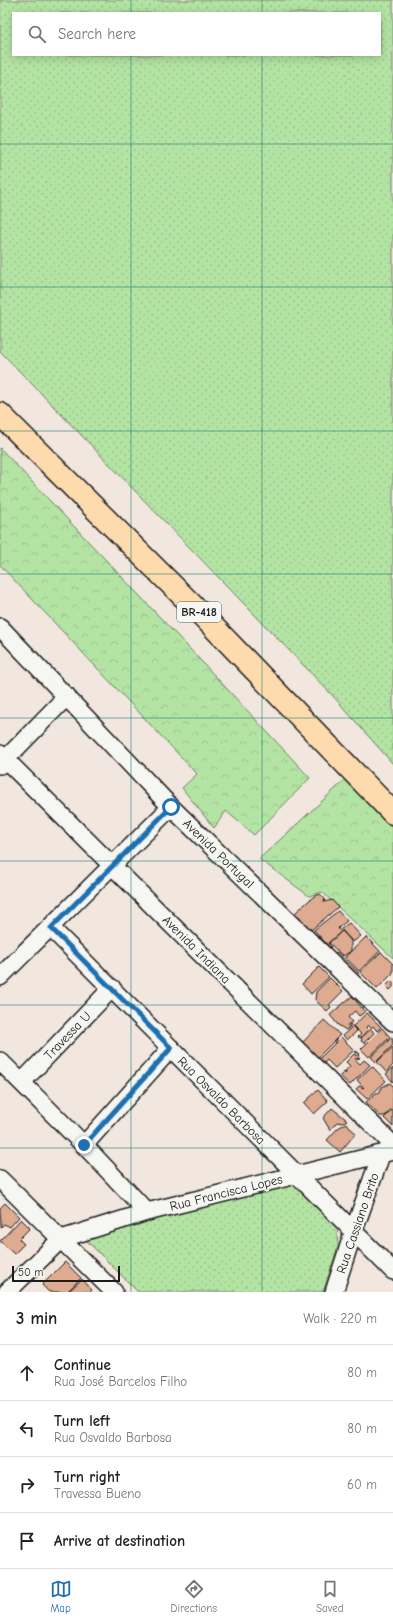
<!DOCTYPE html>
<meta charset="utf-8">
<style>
:root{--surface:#fff;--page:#f6f6f6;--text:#222;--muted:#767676;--line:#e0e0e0;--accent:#1f6fb2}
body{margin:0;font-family:"Comic Neue",sans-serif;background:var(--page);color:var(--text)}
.scale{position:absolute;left:12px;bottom:10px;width:108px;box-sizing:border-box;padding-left:4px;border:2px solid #1c1c1c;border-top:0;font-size:11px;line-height:14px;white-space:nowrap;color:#1c1c1c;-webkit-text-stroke:3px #f6f6f2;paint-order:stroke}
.stop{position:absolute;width:12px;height:12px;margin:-9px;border:3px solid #1f6fb2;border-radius:50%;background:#fff}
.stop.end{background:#1f6fb2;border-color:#fff;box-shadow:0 1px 4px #0008}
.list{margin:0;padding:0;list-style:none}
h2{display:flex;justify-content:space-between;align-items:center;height:52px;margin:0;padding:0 16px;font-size:17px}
h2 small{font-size:13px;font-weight:400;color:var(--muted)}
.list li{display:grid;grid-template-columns:26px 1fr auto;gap:12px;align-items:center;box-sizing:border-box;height:56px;padding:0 16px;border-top:1px solid var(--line)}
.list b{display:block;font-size:15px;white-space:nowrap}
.list p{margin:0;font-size:13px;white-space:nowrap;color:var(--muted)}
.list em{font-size:13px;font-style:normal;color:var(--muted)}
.icon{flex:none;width:22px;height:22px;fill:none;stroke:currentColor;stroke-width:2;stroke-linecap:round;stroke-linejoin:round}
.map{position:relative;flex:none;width:393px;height:1292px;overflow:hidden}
.search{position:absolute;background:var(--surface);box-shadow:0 2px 10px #0003;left:12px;right:12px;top:12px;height:44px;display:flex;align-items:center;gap:10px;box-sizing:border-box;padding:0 14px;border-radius:0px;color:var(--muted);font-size:15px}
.sheet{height:276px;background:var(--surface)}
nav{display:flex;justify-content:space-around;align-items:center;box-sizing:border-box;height:56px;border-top:1px solid var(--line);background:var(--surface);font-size:11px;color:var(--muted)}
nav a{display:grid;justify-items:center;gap:2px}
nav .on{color:var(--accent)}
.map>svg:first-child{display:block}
</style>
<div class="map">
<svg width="393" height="1292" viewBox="0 0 393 1292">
<defs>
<pattern id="grass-dots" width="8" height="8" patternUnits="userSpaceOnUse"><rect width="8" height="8" fill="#b4e4a4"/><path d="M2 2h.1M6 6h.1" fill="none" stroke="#9ac38d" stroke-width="1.8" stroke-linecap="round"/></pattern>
<pattern id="forest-crowns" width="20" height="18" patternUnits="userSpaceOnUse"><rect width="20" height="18" fill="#b4e4a4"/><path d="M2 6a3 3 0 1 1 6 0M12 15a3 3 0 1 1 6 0" fill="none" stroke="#9ac38d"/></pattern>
</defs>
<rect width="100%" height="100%" fill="#f1e7df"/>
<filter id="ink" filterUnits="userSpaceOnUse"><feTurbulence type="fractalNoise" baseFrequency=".025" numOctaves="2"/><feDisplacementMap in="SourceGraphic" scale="8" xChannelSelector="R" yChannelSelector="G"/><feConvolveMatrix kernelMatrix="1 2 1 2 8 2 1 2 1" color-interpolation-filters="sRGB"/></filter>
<g filter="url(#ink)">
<path fill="url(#grass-dots)" stroke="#688060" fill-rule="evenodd" d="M0,0H393V764L333,696L0,351ZM13,13H380V55H13Z
M292,1180L337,1221L338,1247L323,1292H138L84,1238Z"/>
<path fill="url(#forest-crowns)" stroke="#688060" d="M0,448L188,647L310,778L254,835L226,811L214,828L182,788L197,774L0,565Z
M346,779L393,828V958L322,892L309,896L259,859Z"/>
<path fill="#deab91" stroke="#1c1c1c" d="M320,894L325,899L324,902L332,900L338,907L310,931L295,913L313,897Z
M338,911L347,921L338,928L341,932L328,943L331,947L330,948L314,930Z
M349,923L361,936L353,942L341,929Z
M342,931L351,941V951L343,956L329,943Z
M366,937L380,951L359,971L345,957Z
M337,952L359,973L357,975L335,953Z
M381,952L393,964V973L377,989L360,972Z
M319,967L329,977L311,994L302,984Z
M330,978L343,991L329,1005L331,1007L327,1011L315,1000L316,992Z
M391,981L393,983V987L390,990L386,986Z
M352,996L365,1012L359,1016L355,1011L348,1017L352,1022L347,1025L349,1028L346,1030L338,1025L330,1015Z
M367,1013L381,1027L377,1031L373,1026L371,1028L368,1025L366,1027L368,1030L360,1038L358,1037L361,1034L353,1026Z
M324,1020L340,1035L317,1058L302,1043Z
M350,1024L357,1031L347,1040L343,1035L351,1028L349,1026Z
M382,1028L390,1037L369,1057L361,1049Z
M371,1029L374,1033L364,1043L361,1041L362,1039L361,1038Z
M341,1037L354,1050L335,1068L327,1060L324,1063L319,1059Z
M392,1037L393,1045L376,1062L371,1057Z
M393,1047V1065L386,1072L377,1062Z
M356,1051L360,1054L358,1056L360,1058L355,1059L360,1064L364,1060L370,1065L350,1085L340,1076L344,1072L345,1074L347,1072L345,1071L350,1066L346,1062L354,1054L356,1056L358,1054L355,1052Z
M372,1066L386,1081L367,1099L356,1089L359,1086L364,1088L357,1080Z
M393,1068V1082L386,1074Z
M390,1083L393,1086V1107L385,1116H380L366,1102L376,1093H379L382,1087Z
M318,1090L328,1101L314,1114L304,1103Z
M332,1108L347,1120L342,1123L337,1122L330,1130L323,1118Z
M393,1109V1127L384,1118Z
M347,1123L351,1129L356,1133L340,1152L327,1140L338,1128Z
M5,1203L19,1217L10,1227L4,1224L1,1227L0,1208Z
M21,1219L30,1228L19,1239L24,1244L14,1254L0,1241Z
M65,1262L81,1278L67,1292H49L42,1285Z
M82,1279L92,1290L90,1292H68Z"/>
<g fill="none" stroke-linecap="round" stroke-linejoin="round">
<defs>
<path id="minor" d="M0,627L171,807L393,1022
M0,754L393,1145
M0,765L67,696
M51,928L393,1271
M0,977L171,807
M0,1061L84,1145L147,1212
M22,1082L112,988
M84,1145L171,1048
M0,1179L114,1292
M7,1292L61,1239L147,1212L393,1151
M334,1292L354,1230L381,1155"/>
<path id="primary" d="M0,414L199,612L393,813"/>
</defs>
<use href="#minor" stroke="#1c1c1c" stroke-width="20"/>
<use href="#primary" stroke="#1c1c1c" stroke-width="25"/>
<use href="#minor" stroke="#f6f6f2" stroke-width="17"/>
<use href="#primary" stroke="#fedbac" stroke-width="22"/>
</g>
</g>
<g fill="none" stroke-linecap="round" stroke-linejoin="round" filter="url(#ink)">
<path stroke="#1f6fb2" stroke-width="5" d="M84,1145L171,1048L51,928L171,807"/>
</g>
<path fill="none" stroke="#0f766e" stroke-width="1" stroke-opacity="0.55" d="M131,0V13M262,0V13M131,55V1292M262,55V1292M0,144H393M0,287H393M0,431H393M0,574H393M0,718H393M0,861H393M0,1005H393M0,1148H393"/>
<g text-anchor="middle" stroke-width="4" stroke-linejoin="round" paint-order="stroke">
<rect fill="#f6f6f2" stroke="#5d5d5c" stroke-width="1" x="177" y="602" width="44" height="20" rx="3"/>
<g font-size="12" font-weight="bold" fill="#1c1c1c">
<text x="199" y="616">BR-418</text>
</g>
<g font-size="13" fill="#1c1c1c" stroke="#f6f6f2">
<text transform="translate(219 853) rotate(44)" y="5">Avenida Portugal</text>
<text transform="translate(197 949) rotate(45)" y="5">Avenida Indiana</text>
<text transform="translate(67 1035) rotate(-46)" y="5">Travessa U</text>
<text transform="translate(222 1100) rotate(45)" y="5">Rua Osvaldo Barbosa</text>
<text transform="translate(226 1192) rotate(-14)" y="5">Rua Francisca Lopes</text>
<text transform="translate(357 1223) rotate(-71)" y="5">Rua Cassiano Brito</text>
</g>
</g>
</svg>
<div class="scale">50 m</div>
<div class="stop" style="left:171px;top:807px"></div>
<div class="stop end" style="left:84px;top:1145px"></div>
<div class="search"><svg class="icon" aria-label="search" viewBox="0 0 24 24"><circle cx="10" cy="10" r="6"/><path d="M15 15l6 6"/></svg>Search here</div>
</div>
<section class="sheet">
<h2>3 min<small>Walk · 220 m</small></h2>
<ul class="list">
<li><svg class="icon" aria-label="ahead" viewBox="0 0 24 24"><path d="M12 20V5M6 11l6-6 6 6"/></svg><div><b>Continue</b><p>Rua José Barcelos Filho</p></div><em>80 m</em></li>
<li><svg class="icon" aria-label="left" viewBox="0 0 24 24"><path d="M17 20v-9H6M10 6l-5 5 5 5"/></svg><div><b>Turn left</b><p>Rua Osvaldo Barbosa</p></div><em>80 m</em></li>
<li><svg class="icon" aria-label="right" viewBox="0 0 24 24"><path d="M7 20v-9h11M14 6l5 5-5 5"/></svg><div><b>Turn right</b><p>Travessa Bueno</p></div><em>60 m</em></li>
<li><svg class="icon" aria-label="arrive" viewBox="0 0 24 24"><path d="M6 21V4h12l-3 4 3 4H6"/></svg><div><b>Arrive at destination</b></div></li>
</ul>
</section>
<nav>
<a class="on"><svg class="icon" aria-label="map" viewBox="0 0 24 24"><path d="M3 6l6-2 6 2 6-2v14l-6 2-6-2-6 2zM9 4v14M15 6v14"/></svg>Map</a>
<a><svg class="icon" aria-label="directions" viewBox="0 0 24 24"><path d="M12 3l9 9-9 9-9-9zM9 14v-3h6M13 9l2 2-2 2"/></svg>Directions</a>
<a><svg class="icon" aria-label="saved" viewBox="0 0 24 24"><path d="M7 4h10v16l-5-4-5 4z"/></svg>Saved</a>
</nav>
